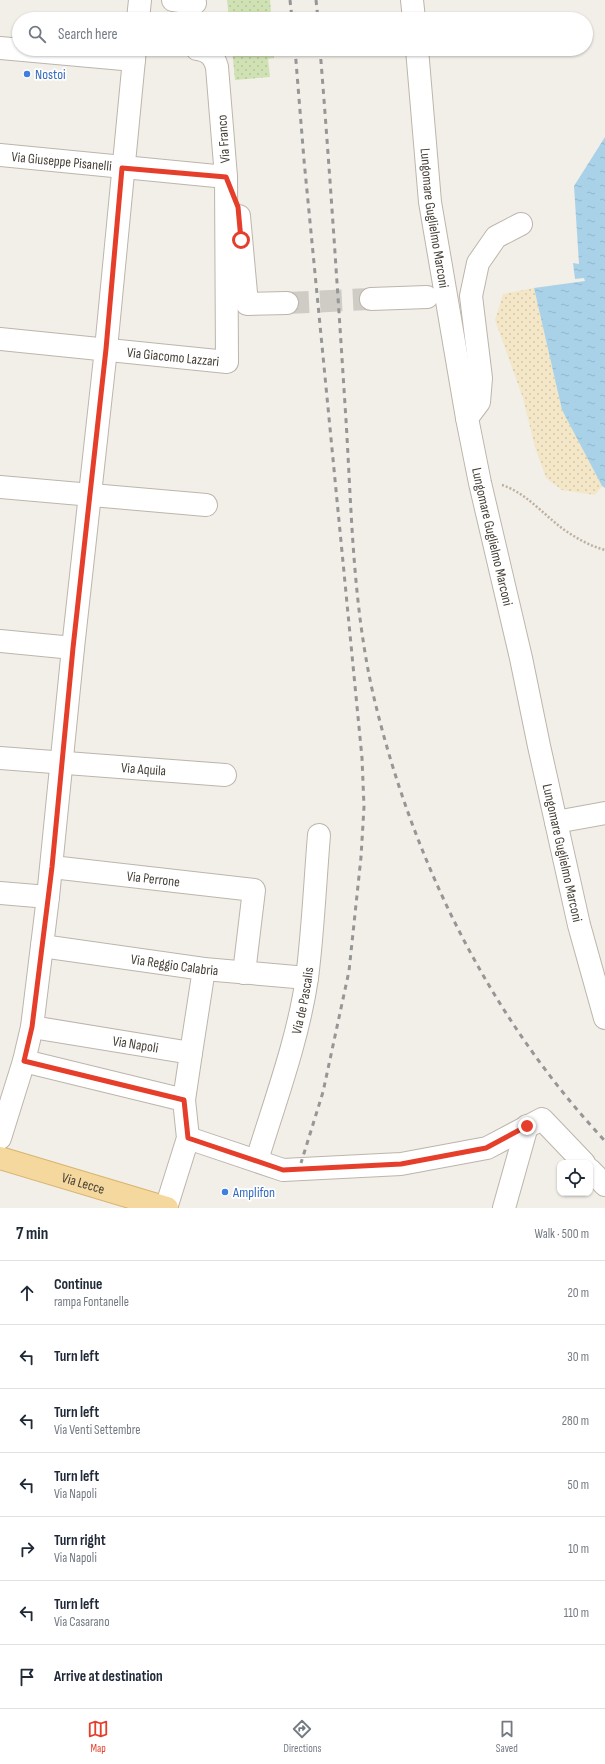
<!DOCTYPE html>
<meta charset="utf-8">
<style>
:root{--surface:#fff;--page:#f2f2f3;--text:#1f2937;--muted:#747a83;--line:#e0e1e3;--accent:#e53f2b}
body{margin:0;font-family:"Sofia Sans Condensed",sans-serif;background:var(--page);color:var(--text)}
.controls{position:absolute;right:12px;bottom:12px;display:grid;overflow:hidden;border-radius:8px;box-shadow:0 1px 3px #0004}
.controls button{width:36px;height:36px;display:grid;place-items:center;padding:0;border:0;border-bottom:1px solid var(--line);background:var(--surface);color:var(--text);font:20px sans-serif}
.stop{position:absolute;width:12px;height:12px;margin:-9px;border:3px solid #e53f2b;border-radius:50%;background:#fff}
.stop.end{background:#e53f2b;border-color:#fff;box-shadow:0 1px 4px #0008}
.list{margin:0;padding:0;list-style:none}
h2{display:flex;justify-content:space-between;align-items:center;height:52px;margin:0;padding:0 16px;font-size:17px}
h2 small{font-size:13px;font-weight:400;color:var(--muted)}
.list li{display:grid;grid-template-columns:26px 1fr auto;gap:12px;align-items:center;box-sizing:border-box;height:64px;padding:0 16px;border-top:1px solid var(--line)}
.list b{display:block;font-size:15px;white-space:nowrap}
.list p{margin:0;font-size:13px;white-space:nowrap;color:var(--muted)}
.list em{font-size:13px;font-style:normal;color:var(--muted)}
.icon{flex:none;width:22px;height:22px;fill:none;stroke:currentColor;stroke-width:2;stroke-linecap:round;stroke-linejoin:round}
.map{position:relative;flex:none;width:605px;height:1208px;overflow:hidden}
.search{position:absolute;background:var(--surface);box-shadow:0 1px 3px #0004;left:12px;right:12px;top:12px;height:44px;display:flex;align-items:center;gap:10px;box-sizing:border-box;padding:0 14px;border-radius:22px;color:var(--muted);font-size:15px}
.sheet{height:500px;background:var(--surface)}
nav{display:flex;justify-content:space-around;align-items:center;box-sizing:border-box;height:56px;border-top:1px solid var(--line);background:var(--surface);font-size:11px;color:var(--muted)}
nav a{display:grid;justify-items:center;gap:2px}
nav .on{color:var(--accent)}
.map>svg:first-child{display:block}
</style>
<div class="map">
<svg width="605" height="1208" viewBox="0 0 605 1208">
<defs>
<pattern id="sand-dots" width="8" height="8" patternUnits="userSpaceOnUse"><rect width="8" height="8" fill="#f3e7c7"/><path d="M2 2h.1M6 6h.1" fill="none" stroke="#d2c7ac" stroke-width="1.8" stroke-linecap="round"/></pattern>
<pattern id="park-dots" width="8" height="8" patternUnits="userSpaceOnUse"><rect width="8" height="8" fill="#d0e2b4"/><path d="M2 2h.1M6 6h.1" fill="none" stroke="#b4c39b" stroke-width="1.8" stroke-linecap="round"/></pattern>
<pattern id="water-ripples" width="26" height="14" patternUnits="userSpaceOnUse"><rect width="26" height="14" fill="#a9d2e9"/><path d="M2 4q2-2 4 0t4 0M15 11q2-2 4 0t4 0" fill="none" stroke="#93b5c8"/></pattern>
</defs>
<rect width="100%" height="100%" fill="#f2eee8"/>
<path fill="url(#sand-dots)" d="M534,288L562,410L602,486L595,495L562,490L546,478L535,447L523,398L495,320L503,294Z"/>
<path fill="url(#park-dots)" d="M227,0H270L271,13L255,15V19H229Z
M232,49H273L274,58L268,59L270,77L235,80Z"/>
<path fill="url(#water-ripples)" d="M605,137V488L602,486L562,410L534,288L585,281L584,278L575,279L573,263L579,264L574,186Z"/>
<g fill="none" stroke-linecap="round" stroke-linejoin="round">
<path stroke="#cfcbc5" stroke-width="22" stroke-dasharray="22 11" stroke-linecap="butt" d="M287,303L371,299"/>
<defs>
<g id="minor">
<path d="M173,0L195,3"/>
<path d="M412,0L414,19"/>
<path d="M138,19L140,0"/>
<path d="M0,48L134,60"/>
<path id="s1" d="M417,49L430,202L467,418L480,483L521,658L539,746L579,925L605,1018"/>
<path id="s2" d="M0,155L226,177"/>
<path d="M239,216L247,304L287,303"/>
<path d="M371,299L427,297"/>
<path id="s3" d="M0,339L227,362L226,177L217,67C214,56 209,51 197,49"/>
<path d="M467,418L479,402L481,378L471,296L478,263L496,237L521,224"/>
<path d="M0,487L206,505"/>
<path d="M0,641L73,648"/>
<path id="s4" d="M0,758L225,775"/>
<path d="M556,822L605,813"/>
<path id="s5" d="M52,867L254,890L244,973"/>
<path d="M0,893L48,897"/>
<path id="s6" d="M42,946L204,969L307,978"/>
<path id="s7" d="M32,1027L191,1053L184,1100"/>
<path d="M191,1053L204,969"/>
<path d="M24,1061L184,1100L188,1138L166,1208"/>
<path d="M0,1138L24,1061L32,1027L48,897L73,648L106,349L135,49"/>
<path d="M188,1138L283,1170L401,1164L487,1148L542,1119L584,1163"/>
<path id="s8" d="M257,1160C275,1101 298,1040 307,978C313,931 315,883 319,835"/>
<path d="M590,1170L605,1185"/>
<path d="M504,1208L527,1126"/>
</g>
<g id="major">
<path id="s9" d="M0,1158L167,1208"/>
</g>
</defs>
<use href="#minor" stroke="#bdb5ab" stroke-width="24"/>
<use href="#major" stroke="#d8b46f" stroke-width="24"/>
<path stroke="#bdb09e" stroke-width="2.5" stroke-dasharray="2 2" stroke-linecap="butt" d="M502,485C526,493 543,514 563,529C576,538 590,546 605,550"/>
<use href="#minor" stroke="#fff" stroke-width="22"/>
<use href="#major" stroke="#f5d89e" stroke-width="22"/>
<path stroke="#969696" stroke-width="3" stroke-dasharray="5 5" stroke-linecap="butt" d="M290,0L292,19
M316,0L318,19
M295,49L304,160L362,758L364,807L361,857L349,971L323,1092L301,1163
M320,49C330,173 338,296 346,420C352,518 353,619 378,714C418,872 494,1022 605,1141"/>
</g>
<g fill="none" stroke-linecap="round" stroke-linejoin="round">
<path stroke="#e53f2b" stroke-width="5" d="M241,240L238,207L226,177L122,168L106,349L73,648L52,867L32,1027L24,1061L184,1100L188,1138L283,1170L401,1164L486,1148L527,1126"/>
</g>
<g fill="#3f7fe0" stroke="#fff" stroke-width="1.5">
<circle cx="27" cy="74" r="4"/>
<circle cx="225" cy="1192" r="4"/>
</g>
<g text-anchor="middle" stroke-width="3.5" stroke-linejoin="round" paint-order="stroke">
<g font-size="14" fill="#366cbe" stroke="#fff" text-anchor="start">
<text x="35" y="79">Nostoi</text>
<text x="233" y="1197">Amplifon</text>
</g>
<g font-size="14" fill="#453f37" stroke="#fff">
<text transform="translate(223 139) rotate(-94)" y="5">Via Franco</text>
<text dy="5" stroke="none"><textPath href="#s2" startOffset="62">Via Giuseppe Pisanelli</textPath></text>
<text dy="5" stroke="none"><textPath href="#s1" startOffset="170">Lungomare Guglielmo Marconi</textPath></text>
<text dy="5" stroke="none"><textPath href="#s3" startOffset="174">Via Giacomo Lazzari</textPath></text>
<text dy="5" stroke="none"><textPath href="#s1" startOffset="494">Lungomare Guglielmo Marconi</textPath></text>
<text dy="5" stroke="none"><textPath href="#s4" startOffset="144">Via Aquila</textPath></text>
<text dy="5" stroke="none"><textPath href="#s1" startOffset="818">Lungomare Guglielmo Marconi</textPath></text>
<text dy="5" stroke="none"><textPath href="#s5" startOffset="102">Via Perrone</textPath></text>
<text dy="5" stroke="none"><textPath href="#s6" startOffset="134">Via Reggio Calabria</textPath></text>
<text dy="5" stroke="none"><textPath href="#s8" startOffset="166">Via de Pascalis</textPath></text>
<text dy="5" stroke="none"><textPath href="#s7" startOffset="105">Via Napoli</textPath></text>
<text dy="5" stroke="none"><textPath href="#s9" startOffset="87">Via Lecce</textPath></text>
</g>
</g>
</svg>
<div class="controls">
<button><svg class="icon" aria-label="locate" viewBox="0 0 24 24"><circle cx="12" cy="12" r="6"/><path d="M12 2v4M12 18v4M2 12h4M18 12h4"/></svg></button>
</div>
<div class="stop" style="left:241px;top:240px"></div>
<div class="stop end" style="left:527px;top:1126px"></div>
<div class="search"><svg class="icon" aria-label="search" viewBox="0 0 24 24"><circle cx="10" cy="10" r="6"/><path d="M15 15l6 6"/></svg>Search here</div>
</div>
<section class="sheet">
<h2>7 min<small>Walk · 500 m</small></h2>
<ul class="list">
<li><svg class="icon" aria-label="ahead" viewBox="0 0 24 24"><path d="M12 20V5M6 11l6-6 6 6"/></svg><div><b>Continue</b><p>rampa Fontanelle</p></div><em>20 m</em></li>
<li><svg class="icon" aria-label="left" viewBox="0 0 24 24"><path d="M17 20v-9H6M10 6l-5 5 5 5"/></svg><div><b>Turn left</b></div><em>30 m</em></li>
<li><svg class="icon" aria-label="left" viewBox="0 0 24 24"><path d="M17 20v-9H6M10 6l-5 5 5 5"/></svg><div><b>Turn left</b><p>Via Venti Settembre</p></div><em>280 m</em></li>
<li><svg class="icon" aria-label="left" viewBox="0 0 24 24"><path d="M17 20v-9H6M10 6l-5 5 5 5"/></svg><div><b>Turn left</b><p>Via Napoli</p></div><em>50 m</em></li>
<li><svg class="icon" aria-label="right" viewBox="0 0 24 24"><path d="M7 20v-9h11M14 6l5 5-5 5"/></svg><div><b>Turn right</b><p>Via Napoli</p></div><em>10 m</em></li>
<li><svg class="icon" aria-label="left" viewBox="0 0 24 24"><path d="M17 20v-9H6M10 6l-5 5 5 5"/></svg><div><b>Turn left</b><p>Via Casarano</p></div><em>110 m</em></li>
<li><svg class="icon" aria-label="arrive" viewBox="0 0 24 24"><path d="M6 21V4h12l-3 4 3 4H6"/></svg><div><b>Arrive at destination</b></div></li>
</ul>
</section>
<nav>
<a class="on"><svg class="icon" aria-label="map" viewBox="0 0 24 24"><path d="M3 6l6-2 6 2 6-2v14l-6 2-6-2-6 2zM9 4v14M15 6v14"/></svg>Map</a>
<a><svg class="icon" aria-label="directions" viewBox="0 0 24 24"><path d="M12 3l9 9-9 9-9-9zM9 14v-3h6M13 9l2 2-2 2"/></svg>Directions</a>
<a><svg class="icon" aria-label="saved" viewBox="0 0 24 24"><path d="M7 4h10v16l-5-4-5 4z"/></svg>Saved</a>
</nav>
